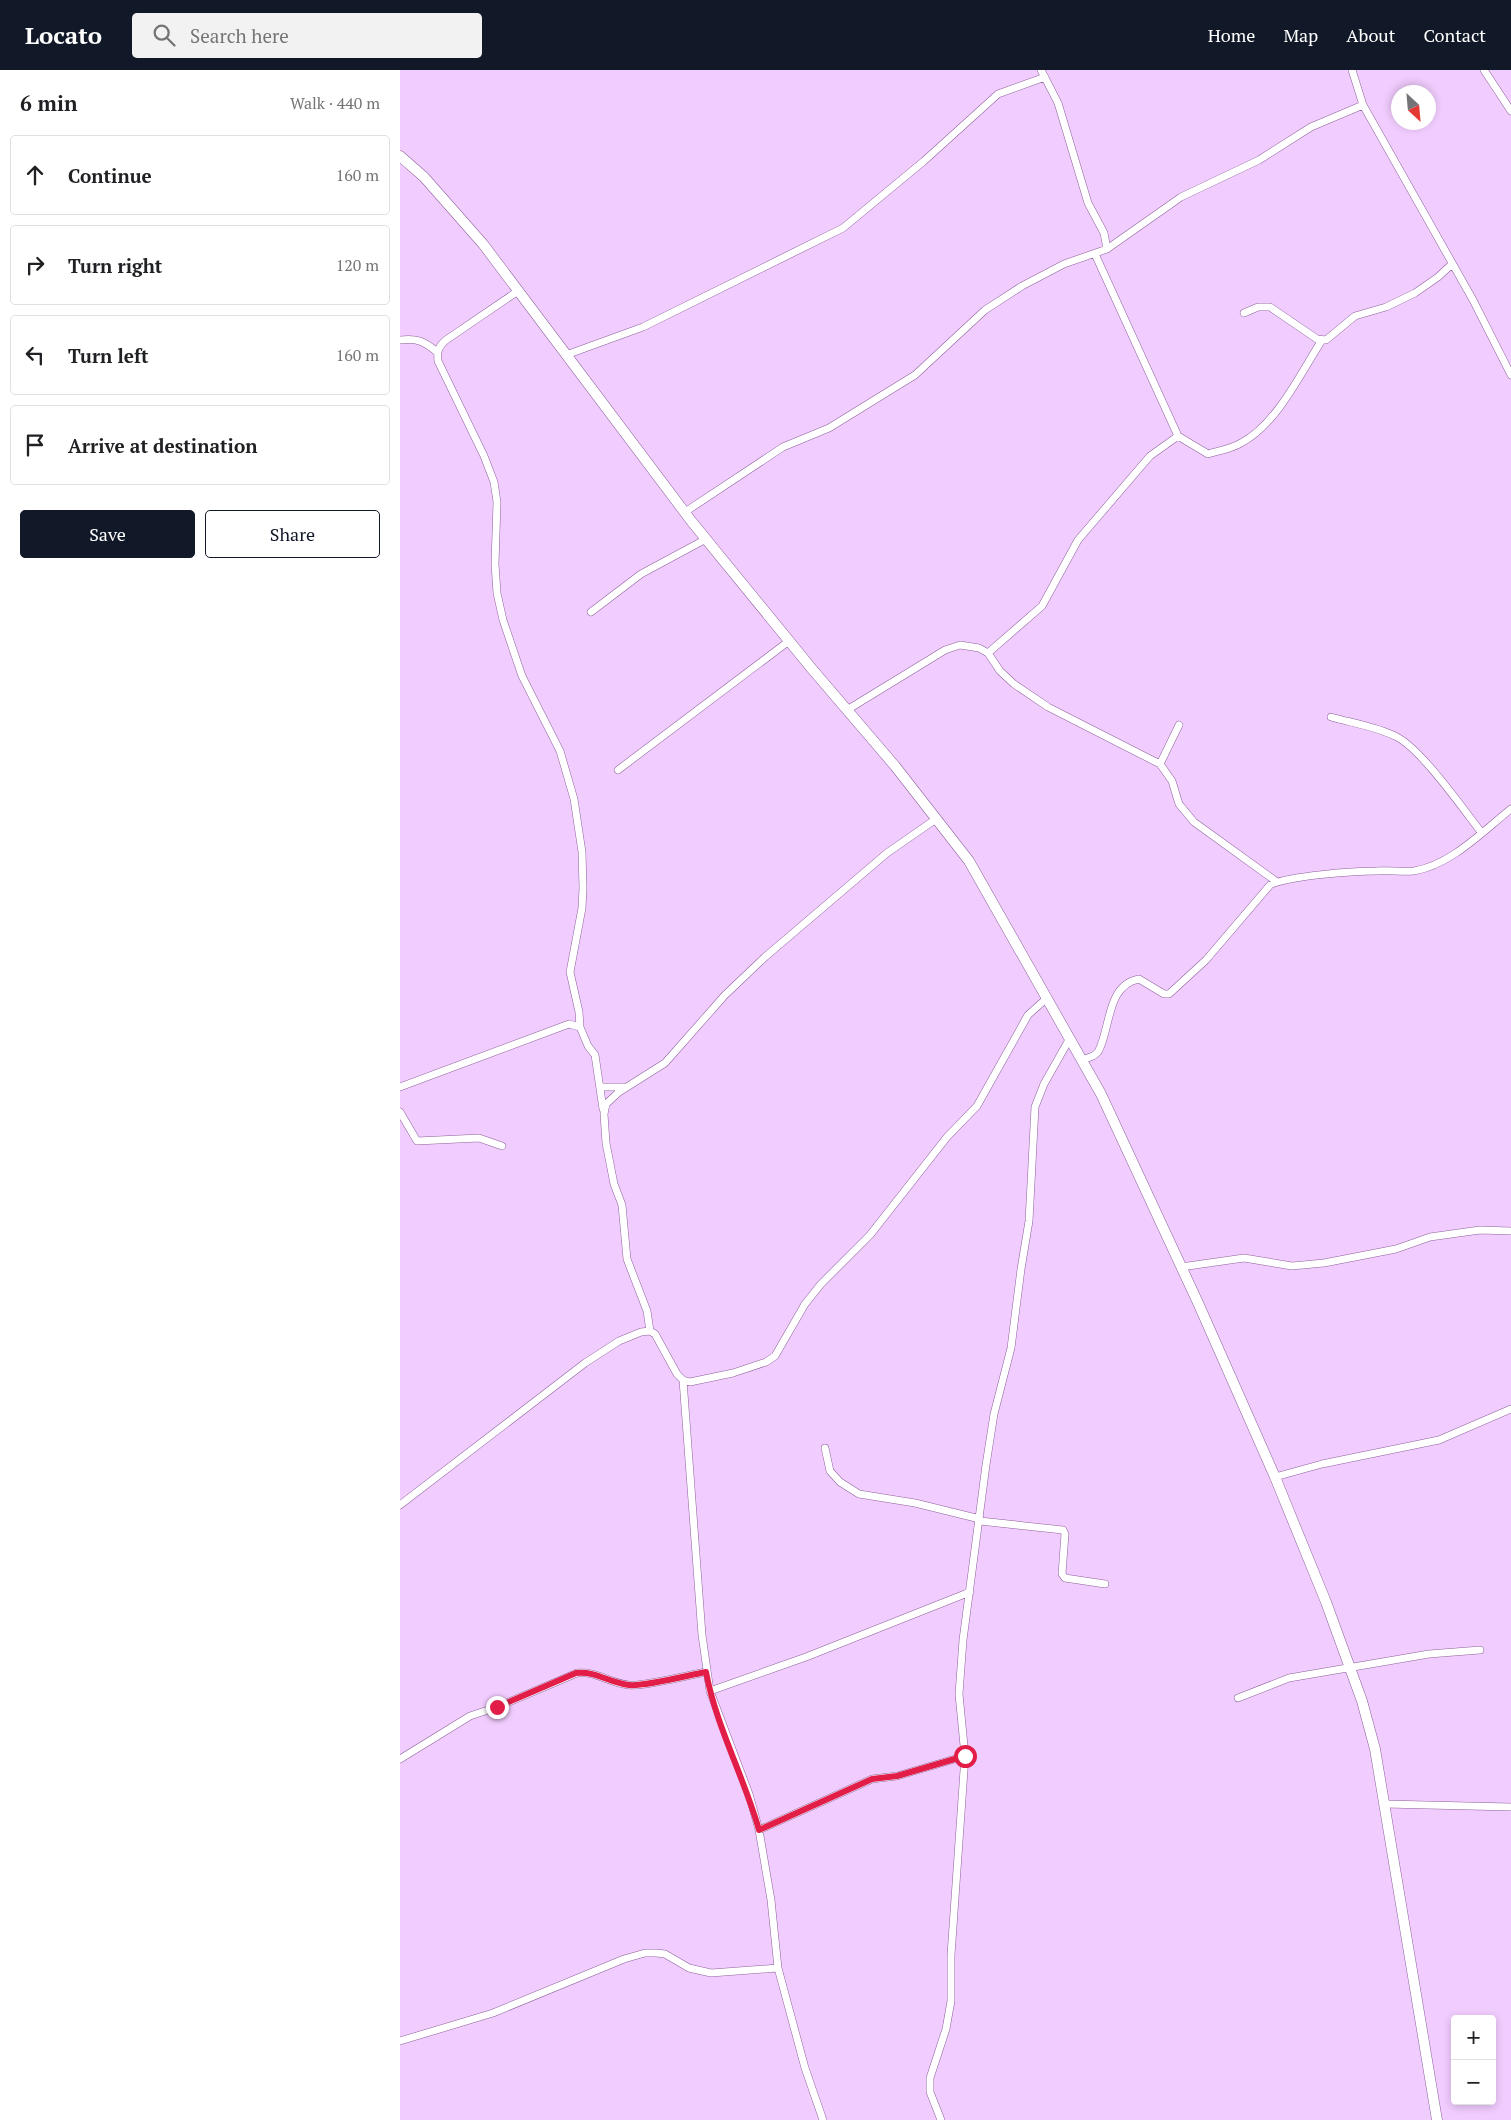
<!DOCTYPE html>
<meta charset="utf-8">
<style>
:root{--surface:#fff;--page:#f2f2f2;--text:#202124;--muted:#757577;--line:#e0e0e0;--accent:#111827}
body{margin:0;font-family:"PT Serif",serif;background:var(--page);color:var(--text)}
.controls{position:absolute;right:15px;bottom:15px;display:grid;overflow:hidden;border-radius:5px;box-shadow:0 2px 8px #0003}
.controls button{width:45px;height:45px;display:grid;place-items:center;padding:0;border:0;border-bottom:1px solid var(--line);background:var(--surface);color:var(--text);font:25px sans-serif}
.compass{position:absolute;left:991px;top:15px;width:45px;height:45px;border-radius:50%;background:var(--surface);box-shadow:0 2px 8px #0003;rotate:154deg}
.stop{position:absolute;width:15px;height:15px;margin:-11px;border:4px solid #e11d48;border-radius:50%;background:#fff}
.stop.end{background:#e11d48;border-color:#fff;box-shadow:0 1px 5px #0008}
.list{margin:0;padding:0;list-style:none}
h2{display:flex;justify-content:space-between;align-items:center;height:65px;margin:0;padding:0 20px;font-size:21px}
h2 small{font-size:16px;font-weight:400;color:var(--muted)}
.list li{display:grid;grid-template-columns:32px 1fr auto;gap:15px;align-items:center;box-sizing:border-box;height:80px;margin:0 10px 10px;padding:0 10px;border:1px solid var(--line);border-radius:5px}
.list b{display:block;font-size:19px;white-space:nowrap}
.list em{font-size:16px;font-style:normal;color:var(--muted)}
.actions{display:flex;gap:10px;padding:15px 20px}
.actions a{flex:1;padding:11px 0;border:1px solid var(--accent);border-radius:5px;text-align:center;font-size:18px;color:var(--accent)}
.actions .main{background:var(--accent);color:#fff}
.icon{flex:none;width:28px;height:28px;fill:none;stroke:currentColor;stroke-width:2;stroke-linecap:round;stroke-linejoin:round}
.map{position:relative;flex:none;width:1111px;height:2050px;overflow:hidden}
header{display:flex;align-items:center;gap:30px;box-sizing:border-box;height:70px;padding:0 25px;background:var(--accent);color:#fff}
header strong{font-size:24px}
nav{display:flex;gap:28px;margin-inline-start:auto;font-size:18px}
.search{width:350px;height:45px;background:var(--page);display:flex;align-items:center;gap:12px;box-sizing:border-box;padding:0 18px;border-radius:5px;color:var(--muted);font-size:19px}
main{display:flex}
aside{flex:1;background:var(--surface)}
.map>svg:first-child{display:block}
</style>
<header>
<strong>Locato</strong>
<div class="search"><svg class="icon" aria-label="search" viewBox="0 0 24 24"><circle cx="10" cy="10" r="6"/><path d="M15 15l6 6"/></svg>Search here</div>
<nav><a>Home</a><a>Map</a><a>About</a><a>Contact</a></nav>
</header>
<main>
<aside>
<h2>6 min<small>Walk · 440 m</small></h2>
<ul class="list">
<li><svg class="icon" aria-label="ahead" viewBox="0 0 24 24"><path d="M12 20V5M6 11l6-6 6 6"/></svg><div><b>Continue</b></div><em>160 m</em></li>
<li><svg class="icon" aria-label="right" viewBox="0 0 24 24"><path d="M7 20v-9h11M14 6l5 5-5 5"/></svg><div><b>Turn right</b></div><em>120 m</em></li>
<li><svg class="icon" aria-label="left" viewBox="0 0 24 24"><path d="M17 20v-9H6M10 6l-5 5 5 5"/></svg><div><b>Turn left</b></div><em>160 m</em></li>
<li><svg class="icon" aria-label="arrive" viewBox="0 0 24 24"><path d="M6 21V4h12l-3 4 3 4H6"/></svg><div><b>Arrive at destination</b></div></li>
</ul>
<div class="actions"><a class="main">Save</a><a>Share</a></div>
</aside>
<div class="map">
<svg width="1111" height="2050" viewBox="0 0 1111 2050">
<rect width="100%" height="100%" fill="#f1ccfe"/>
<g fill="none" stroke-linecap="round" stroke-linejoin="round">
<defs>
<path id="minor" d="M641,0L658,33L688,133L704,163L707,179
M952,0L963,35L1073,230L1111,305
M1084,0L1111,41
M695,184L778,366L808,384C818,381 831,379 841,373C877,354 900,304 922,270
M118,221L46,270C38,277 37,281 38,291L84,386L94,412L97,432L95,494L97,523L103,550L122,606L160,681L174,729L182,782L183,818L182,838L170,902L179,942L180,957
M844,243L858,237H870L917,269L926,270L955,246L986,237L1015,223L1038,207L1052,194
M0,270C17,268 24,271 37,282
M166,285L243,257L443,158L524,91L598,24L645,7
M285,442L383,377L429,358L515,305L585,240L622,216L664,194L707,179L781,127L859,90L911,57L963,35
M191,542L241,504L306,469
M588,583L642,536L678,470L750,386L778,366
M447,640L545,580L560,575L579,578L588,583L600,601L614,614L648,637L760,694L772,711L779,734L794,752L877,812
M931,647C952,653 978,657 997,667C1022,680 1063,739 1081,762
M760,694L779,655
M218,700L389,571
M682,990L693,986L698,982C711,959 706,915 739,909L764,924H769L806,890L870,815C887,806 954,801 976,801C989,800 1002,802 1014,801C1051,795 1083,761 1111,739
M0,1017L169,954L180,957L188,976L195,985L203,1039
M200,1017H224
M0,1042L17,1071L79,1068L102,1076
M781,1197L844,1188L892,1196L924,1193L996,1179L1030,1167L1080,1160L1111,1161
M250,1261L247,1241L227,1189L222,1135L214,1114L206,1073L204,1044L206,1034L219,1022L265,993L325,925L365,887L487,783L536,749
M283,1310L302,1565L310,1621L349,1724L359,1760L371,1830L378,1898L405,1998L423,2050
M425,1378L430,1401L440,1412L459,1424L515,1433L580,1449
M875,1407L922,1394L1039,1370L1111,1339
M0,1435L185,1293L219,1271L241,1262L250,1261L255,1264L277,1304L283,1310L290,1312L333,1303L366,1292L375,1286L405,1234L421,1214L470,1165L547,1067L577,1036L628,945L647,928
M580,1451L663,1460L665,1464L662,1504L665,1508L705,1514
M310,1621L406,1587L570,1522
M838,1628L889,1608L1029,1584L1080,1580
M0,1689L70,1646L97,1637L177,1603C197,1601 209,1613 229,1615C243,1617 289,1605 306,1602
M985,1734L1111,1737
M359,1760L472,1709L497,1706L565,1686
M0,1971L93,1943L224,1889L245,1883H256L265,1884L289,1898L311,1903L378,1898
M541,2050L530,2022V2008L546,1959L551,1931V1885L565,1686L559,1624L563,1570L586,1395L594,1344L611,1278L621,1199L629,1151L635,1037L644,1014L670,968"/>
<path id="secondary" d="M0,86L24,107L83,174L292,452L412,599L495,696L569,791L701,1024L799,1235L875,1407L926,1532L962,1631L975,1679L1037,2050"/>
</defs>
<use href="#minor" stroke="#8c619a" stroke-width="8"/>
<use href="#secondary" stroke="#8c619a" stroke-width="11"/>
<use href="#minor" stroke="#fff" stroke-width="7"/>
<use href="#secondary" stroke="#fff" stroke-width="10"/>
</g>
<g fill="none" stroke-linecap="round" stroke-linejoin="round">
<path stroke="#e11d48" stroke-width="6" d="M97,1637L176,1603C197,1601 209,1613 229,1615C244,1617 289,1605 306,1602C316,1656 344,1707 359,1760L472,1709L497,1706L565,1686"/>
</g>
</svg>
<div class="controls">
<button>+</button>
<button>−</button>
</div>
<svg class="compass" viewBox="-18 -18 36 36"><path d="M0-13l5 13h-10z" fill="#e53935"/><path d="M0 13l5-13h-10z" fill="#757577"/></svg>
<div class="stop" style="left:565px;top:1686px"></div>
<div class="stop end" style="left:97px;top:1637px"></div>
</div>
</main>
